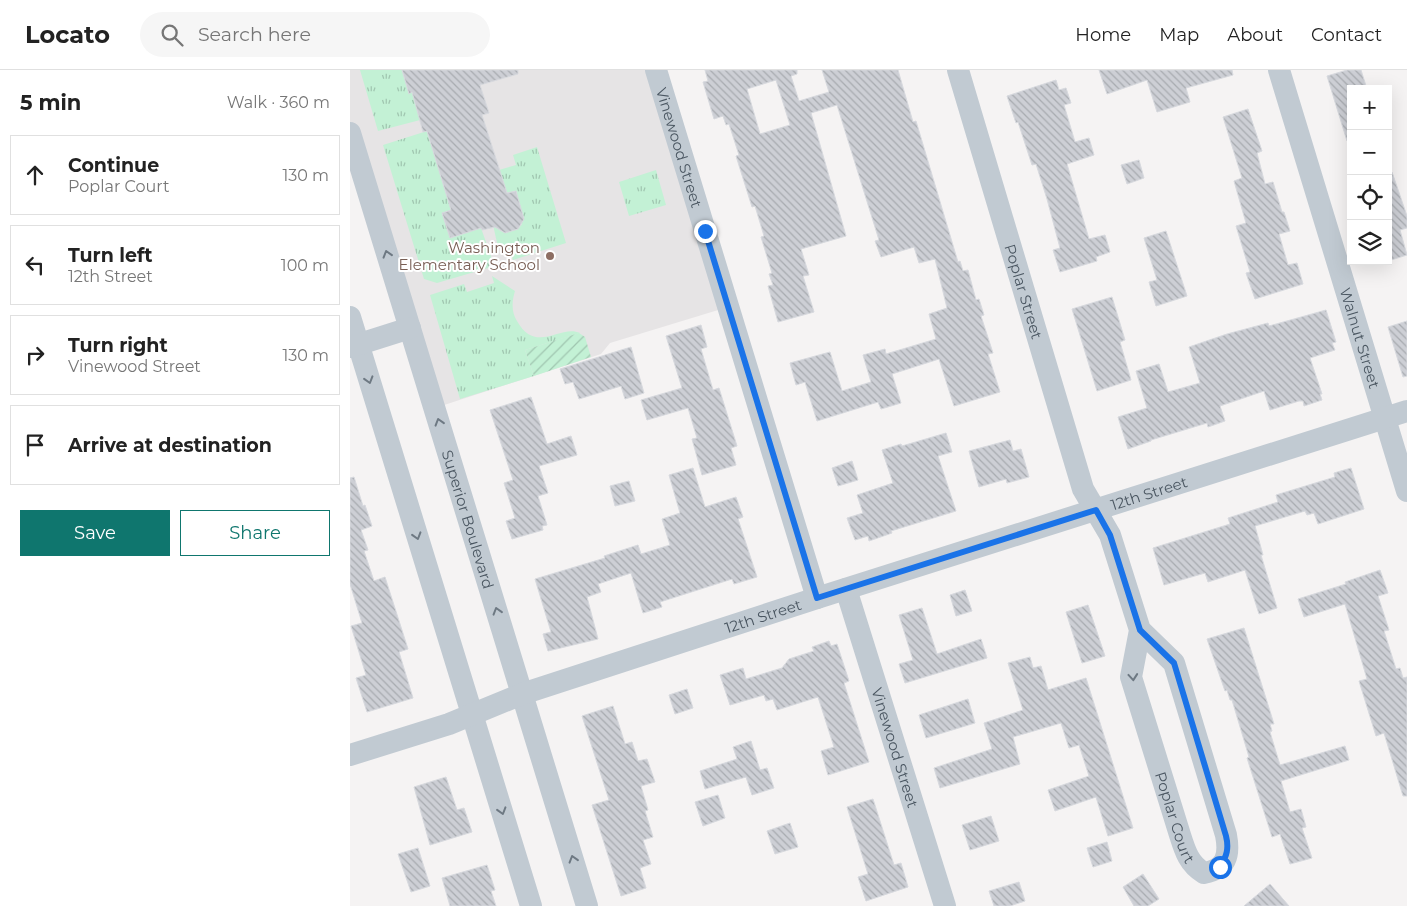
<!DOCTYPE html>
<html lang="en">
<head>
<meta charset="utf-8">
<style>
	body { margin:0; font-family:Montserrat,sans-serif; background:#f6f6f6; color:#222 }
	.controls { position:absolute; right:15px; top:15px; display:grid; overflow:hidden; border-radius:0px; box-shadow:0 5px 20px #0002 }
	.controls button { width:45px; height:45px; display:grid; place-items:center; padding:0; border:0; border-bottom:1px solid #e0e0e0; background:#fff; color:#222; font:25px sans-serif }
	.stop { position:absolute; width:15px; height:15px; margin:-11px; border:4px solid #1a73e8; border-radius:50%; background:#fff }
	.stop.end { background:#1a73e8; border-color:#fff; box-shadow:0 1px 5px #0008 }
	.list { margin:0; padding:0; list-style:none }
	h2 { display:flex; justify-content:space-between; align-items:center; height:65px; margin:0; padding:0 20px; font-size:21px }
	h2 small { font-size:16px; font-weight:400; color:#767676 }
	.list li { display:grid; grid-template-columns:32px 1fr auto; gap:15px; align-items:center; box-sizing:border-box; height:80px; margin:0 10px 10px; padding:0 10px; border:1px solid #e0e0e0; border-radius:0px }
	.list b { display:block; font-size:19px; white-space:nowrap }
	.list p { margin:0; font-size:16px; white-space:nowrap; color:#767676 }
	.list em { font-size:16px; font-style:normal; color:#767676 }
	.actions { display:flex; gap:10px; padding:15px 20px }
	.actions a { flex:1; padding:11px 0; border:1px solid #0f766e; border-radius:0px; text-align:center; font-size:18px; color:#0f766e }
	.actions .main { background:#0f766e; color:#fff }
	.icon { flex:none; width:28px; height:28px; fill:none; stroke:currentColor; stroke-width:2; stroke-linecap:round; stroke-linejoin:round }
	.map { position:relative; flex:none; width:1057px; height:836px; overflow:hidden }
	header { display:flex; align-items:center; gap:30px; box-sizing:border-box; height:70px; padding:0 25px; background:#fff; border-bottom:1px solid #e0e0e0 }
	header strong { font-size:24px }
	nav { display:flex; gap:28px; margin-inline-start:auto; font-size:18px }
	.search { width:350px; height:45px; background:#f6f6f6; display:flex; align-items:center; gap:12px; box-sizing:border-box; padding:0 18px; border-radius:28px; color:#767676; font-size:19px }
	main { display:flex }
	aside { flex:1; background:#fff }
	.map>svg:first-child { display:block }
</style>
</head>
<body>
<header>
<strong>Locato</strong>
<div class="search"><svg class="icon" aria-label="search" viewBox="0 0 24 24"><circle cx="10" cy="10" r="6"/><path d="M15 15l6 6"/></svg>Search here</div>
<nav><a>Home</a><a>Map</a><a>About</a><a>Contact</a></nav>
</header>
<main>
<aside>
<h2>5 min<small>Walk · 360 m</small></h2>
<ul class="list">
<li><svg class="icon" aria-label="ahead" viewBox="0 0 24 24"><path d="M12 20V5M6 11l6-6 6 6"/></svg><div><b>Continue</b><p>Poplar Court</p></div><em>130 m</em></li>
<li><svg class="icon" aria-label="left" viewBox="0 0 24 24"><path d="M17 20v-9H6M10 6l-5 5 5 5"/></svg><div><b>Turn left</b><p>12th Street</p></div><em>100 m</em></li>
<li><svg class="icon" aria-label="right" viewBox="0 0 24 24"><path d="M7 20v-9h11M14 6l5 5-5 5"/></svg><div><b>Turn right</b><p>Vinewood Street</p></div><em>130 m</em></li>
<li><svg class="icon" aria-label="arrive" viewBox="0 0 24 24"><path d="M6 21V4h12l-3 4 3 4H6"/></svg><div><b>Arrive at destination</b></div></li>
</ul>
<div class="actions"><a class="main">Save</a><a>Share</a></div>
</aside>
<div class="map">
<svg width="1057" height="836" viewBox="0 0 1057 836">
	<defs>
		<pattern id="grass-tufts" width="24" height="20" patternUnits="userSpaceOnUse" patternTransform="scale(1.25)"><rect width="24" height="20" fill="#c3f1d5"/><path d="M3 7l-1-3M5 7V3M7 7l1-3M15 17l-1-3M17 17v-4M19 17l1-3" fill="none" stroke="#a0c6b0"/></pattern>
		<pattern id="garden-furrows" width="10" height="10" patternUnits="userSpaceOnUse" patternTransform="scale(1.25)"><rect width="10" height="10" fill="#c3f1d5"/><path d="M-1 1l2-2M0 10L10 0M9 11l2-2" fill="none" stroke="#a0c6b0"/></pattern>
		<pattern id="building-back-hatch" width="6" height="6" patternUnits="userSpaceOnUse" patternTransform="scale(1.25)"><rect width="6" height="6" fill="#cdcfd5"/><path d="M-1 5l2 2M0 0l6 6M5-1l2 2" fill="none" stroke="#a8abb0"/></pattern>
	</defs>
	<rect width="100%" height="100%" fill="#f5f3f3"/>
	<!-- education -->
	<path fill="#e6e4e5" d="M0,0H306L378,237L260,273L251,284L85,338L0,63Z"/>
	<!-- grass -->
	<path fill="url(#grass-tufts)" d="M10,0H52L59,23L65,21L74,49L28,61Z
		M77,61L101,140L92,143L100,168L131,158L142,189L138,198L87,213L74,209L33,75Z
		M187,77L216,173L163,190L158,174L148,177L143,155L148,154L149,160L155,163L168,159L172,154L170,148L173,146L166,121L157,123L149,100L166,95L163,85Z
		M306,100L316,135L279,146L269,112Z
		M142,206L165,221C162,231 161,241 167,251C186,285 210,254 230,263L175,280L184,306L110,329L80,225L114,214L117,222L144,213Z"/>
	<!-- garden -->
	<path fill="url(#garden-furrows)" d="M229,263L235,267L241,287L184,306L175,280Z"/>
	<!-- building -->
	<path fill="url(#building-back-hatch)" stroke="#d7d9de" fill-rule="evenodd" d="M52,0H168V4L130,15L139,43L132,45L157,123L166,121L174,149L168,159L155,163L145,157L132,160L131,158L100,168L92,143L101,140L77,61L73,62L62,22L59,24Z
		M355,0H447V4L441,6L449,31L479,22L472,0H548L563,52L566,51L608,192L610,191L613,201L618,200L626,230L629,229L634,245L631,246L643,283L638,284L650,322L604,336L589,289L542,304L551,333L531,339L528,332L467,351L455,312L446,315L440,293L480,282L492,321L521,312L513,285L535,279L536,284L586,269L579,244L597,238L585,189L569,193L564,177L531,187L525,171L529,170L487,35L461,43L496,166L451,179L459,205L453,206L464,242L428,252L418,216L423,215L419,204L422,203L411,167L414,166L405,136L402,137L386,86L389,85L379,54L376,55L373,46L364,49L353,12L358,11ZM426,10L440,55L410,64L397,19Z
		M749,0H882L883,5L836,18L840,32L807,42L797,10L757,24Z
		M997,0H1011L1017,19H1001V71H997L977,6Z
		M706,10L709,20L716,18L721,33L714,35L725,72L739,68L744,85L717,94L739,169L755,165L760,182L746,187L747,191L710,202L703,180L710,178L697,129L686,94L682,95L668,52L666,53L657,26Z
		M898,39L912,81L907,83L915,114L923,112L932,142H934L940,161L929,164L938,195L947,193L953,214L905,229L896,203L900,202L886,156L896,153L884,111L892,108L873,47Z
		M789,90L794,108L777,114L771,95Z
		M1042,102L1057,146V158L1050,160L1057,185L1038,191V103Z
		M816,161L837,226L806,236L799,212L807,210L794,168Z
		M762,227L775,270L770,272L781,310L747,321L722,239Z
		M976,240L986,272L982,273L985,280L960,288L972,324H970L972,330L954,336L953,331H949L920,340L914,321L870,336L875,351L858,357L857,353L801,370V371L778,379L768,347L797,338L786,301L809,294L818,322L850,313L839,277L877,264L918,253L919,256Z
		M1057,251V306L1053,307L1038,257Z
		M351,255L357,277L351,279L363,320L369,318L387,376L381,378L386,395L352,405L342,369L347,368L338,338L297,350L291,330L332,318L316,266Z
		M281,277L294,323L275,329L271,316L229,329L223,312L215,314L210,299Z
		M181,327L197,374L221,366L227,385L189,396L198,423L188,426L197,455L192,456L193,460L162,469L156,451L165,448L154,413L163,410L140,340Z
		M596,363L602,382L588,386L606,441L541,461L542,463L519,471L518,466L505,470L497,448L513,443L507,425L543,413L532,380L551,374L552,376Z
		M660,370L663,381L671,379L679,407L657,413L656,409L629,417L619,381Z
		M502,391L508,410L488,416L482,398Z
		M343,398L355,437L386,427L393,447L388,449L407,507L384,514L382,509L310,532L312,537L293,543L281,503L248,514L251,522L237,527L248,569L198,581L193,564L201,562L185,509L255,488L254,486L288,475L291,484L320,475L312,449L330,443L319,405Z
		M1001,398L1014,439L968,454L964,443L957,445L955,441L905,456L913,485H911L927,538L909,544L895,500L858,512L855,503L814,515L803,478L880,454L878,448L928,432L926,425L985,407L984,403Z
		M4,407L13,436L15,435L22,456L11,460L18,480L14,481L24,511L35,507L58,579L49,582L63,628L17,642L6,608L16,605L1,556L12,553L0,514V408Z
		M279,411L285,431L265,436L260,416Z
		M1030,500L1038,523L1028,526L1039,560L1034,561L1046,599L1050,598L1053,608L1057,607V726H1053L1034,663L1026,666L1009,611L1017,609L995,534L954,547L948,529L996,514L995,512Z
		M615,520L622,541L606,546L600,525Z
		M738,535L755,586L732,593L716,542Z
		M572,538L587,584L631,569L637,588L555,613L549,594L563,590L549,545Z
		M894,558L924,654H920L922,661L920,662L930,695L995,676L999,690L931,711L940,742L951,739L956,757L952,758L962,788L940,794L930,764L922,767L897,688L899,687L882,630H880L877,620L875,621L857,569Z
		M479,571L481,576L487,574L499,611L494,613L519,692L478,705L471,681L484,677L468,627L427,640L423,629L416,631L414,625L380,635L370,605L393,598L396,609L432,598L439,589L464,581L462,577Z
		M680,587L683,598L691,596L698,620L736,608L783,758L758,766L746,727L705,741L698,720L739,706L729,675L719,678L711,653L663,667L670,694L590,718L584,698L642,679L634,653L673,640L658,593Z
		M337,619L343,638L325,644L319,625Z
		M618,629L625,653L576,668L569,645Z
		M263,636L275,674L282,672L288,691L297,689L305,712L291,716L298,740L295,741L303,767L293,770L301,794L290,798L296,818L271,826L242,735L259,730L232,646Z
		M401,671L410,700L417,698L424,718L402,725L396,707L355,719L350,701L387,689L383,677Z
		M96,707L107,740L114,738L122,762L80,775L64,717Z
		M368,725L375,748L353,756L345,732Z
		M523,729L544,795L551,793L558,817L516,831L508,807L518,804L497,737Z
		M641,746L649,771L620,780L612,755Z
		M440,753L448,777L425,784L417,761Z
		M757,772L762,791L743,797L737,778Z
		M68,778L80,816L61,822L48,784Z
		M137,795L145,820L141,821L146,836H100L92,808Z
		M793,804L809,829L798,836H784L773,817Z
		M669,812L675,831L660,836H644L639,821Z
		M920,814L939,836H894Z"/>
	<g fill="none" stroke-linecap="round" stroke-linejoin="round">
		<!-- minor -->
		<g stroke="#c1cad2" stroke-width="22">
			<path id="s1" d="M306,0L467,528"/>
			<path id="s2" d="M608,0L733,419L760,465L790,560L781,607L830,765C835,781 839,794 854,803C876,799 880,786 876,765L824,593L790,560"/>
			<path id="s3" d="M929,0L1057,421"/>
			<path id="s4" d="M0,63L237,836"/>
			<path d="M0,247L181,836"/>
			<path d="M0,277L60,258"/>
			<path id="s5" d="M496,519L595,836"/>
			<path id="s6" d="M0,685L99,654L172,624L467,528L1057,341"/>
		</g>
	</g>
	<!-- one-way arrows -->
	<defs><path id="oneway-chevron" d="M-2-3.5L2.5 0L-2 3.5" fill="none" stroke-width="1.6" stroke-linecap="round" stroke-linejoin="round" transform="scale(1.25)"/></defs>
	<g stroke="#6e7983">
		<use href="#oneway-chevron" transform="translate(37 184) rotate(-107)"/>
		<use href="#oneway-chevron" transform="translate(19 310) rotate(73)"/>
		<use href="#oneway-chevron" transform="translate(89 352) rotate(-107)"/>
		<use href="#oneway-chevron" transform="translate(67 466) rotate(73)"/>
		<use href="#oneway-chevron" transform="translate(147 541) rotate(-107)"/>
		<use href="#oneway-chevron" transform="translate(783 607) rotate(85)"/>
		<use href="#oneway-chevron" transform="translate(152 741) rotate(73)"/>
		<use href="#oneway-chevron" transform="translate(223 789) rotate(-107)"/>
	</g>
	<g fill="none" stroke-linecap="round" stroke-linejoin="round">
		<!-- route -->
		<path stroke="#1a73e8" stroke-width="6" d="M355,161L467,528L746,440L760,465L790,560L824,593L876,766C879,778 877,786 870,797"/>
	</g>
	<!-- markers -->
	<circle fill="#8d6e63" stroke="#fff" stroke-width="2" cx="200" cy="186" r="5"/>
	<g text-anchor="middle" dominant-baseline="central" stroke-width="4" stroke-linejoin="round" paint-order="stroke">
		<!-- street labels -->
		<g font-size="15" fill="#4a5661" stroke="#fff">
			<text stroke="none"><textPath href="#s1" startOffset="81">Vinewood Street</textPath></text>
			<text stroke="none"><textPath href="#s2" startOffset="231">Poplar Street</textPath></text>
			<text stroke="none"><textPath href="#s3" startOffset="280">Walnut Street</textPath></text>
			<text stroke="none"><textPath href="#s6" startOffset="841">12th Street</textPath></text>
			<text stroke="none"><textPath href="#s4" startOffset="404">Superior Boulevard</textPath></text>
			<text stroke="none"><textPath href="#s6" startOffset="436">12th Street</textPath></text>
			<text stroke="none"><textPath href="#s5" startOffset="166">Vinewood Street</textPath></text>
			<text stroke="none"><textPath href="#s2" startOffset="785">Poplar Court</textPath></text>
		</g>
		<!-- education labels -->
		<g font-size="15" fill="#785e54" stroke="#fff" text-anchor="end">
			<text x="190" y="177">Washington<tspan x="190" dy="17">Elementary School</tspan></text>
		</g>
	</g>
</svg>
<div class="controls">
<button>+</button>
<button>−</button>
<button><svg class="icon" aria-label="locate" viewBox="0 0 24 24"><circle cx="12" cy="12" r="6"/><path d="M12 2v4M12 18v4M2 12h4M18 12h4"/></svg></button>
<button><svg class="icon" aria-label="layers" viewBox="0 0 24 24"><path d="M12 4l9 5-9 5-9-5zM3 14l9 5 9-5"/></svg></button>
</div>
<div class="stop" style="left:870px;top:797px"></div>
<div class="stop end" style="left:355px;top:161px"></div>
</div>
</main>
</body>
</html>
